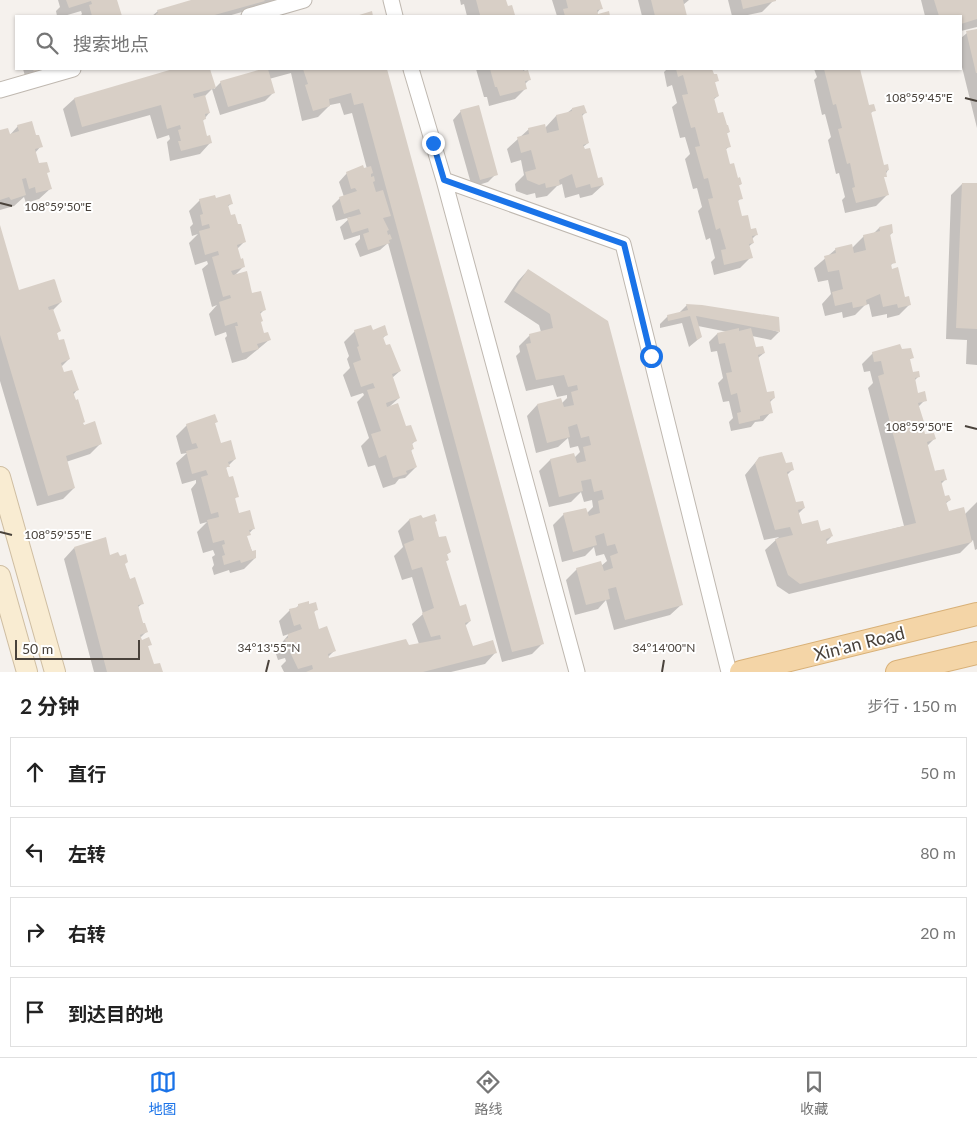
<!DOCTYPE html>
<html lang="zh">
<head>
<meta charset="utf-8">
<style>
	body { margin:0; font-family:Lato,"Noto Sans SC",sans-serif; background:#f6f6f6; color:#222 }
	.scale { position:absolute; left:15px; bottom:12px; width:125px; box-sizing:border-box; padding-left:5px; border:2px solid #49423b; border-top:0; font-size:14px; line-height:18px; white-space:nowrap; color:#49423b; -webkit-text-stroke:4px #fff; paint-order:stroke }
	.stop { position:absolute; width:15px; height:15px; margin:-11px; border:4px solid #1a73e8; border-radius:50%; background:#fff }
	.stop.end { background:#1a73e8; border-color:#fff; box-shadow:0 1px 5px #0008 }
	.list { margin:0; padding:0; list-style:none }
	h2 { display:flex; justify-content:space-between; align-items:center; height:65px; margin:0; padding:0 20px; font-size:21px }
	h2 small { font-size:16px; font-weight:400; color:#767676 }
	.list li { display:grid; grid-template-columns:32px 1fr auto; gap:15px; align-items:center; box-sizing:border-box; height:70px; margin:0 10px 10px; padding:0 10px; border:1px solid #e0e0e0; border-radius:0px }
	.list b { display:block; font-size:19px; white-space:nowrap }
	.list em { font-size:16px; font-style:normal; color:#767676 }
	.icon { flex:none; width:28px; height:28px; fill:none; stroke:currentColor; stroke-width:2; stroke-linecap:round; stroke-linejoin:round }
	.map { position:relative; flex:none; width:977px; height:672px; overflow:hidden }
	.search { position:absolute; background:#fff; box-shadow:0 1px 4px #0004; left:15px; right:15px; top:15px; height:55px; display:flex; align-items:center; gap:12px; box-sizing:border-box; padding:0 18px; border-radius:0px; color:#767676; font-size:19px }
	.sheet { height:385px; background:#fff }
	nav { display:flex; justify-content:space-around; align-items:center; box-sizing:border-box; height:70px; border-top:1px solid #e0e0e0; background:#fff; font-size:14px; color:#767676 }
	nav a { display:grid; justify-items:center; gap:2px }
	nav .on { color:#1a73e8 }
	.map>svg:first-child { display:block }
</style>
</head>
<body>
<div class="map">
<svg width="977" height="672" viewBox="0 0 977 672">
	<rect width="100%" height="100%" fill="#f5f1ed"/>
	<!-- shadow -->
	<path fill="#0003" d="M58,0H113L117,2L121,16H80L82,14L81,11L64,16H57L56,11L60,7Z
		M195,0H276L273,3L228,16H152L158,11Z
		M460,0H505L507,7L513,15L512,16H467L464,4L461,5Z
		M552,0H594L601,8L597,13V16L608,13L609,16H557Z
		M638,0H689L683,5L686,16H642Z
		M728,0H772L773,1L762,12L743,16H732Z
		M921,0H977V27L961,31V16H925Z
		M977,30V128L961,63V38L967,33Z
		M23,69H75L27,83Z
		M178,69H209L214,89L221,82L259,71V69H386L543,643L532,654L502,662L388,243L380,250L360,257L355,244L360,239V235L344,240L340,227L351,217L336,221L332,206L340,198L344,197L339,182L347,173L367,169L352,113L344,115L340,103L330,105L318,117L302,121L291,73L269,79L273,93L265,101L220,115L212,89L204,97L209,113L202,122L206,137L210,143L200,154L170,161L167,142L170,139L169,135L157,139L150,115L71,137L63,109L74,99Z
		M476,69H526L522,73L530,79L524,85L525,89L515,99L489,106L487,97H484Z
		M667,69H711L713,76L718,80L714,83L718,96L713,100L717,115L729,132L726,134L730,146L725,150L730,166L741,184L738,186L741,198L737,202L741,218L750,231L756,235L752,239L753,243L748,247L751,257L740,268L714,275L711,262L715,258L710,238L706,240L698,211L702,207L697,188L693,189L685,159L690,154L685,137L680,138L672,107L677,103L672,85L667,87L664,72Z
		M814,69H859L868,106L874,110L870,114L883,166L888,170L883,179L887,195L876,206L845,213L842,200L845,197L839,173L836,174L828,140L831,137L825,114L822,115L814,80L817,77Z
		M572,109L585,113L581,117L588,143L583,147L597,179L603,185L592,195L580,198L579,194L565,198L562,184L557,186L547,196L536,198L535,193L527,195L516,191L515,184L524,175L521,160L511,163L507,149L529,129L545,128L556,116L567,113Z
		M461,111L496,174L488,182L472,187L453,120Z
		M18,126L36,137L41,146L35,153L38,165L46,174L50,189L39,199L26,203L24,197L14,206L0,210V132L9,136Z
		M962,184L977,185V365L966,364L967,340L946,339L951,195Z
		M215,199L231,204L227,207L230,217L244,242L237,249L240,260L244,266L234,276L264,310L260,314V323L263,334L269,340L246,359L232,363L225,338L227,336L226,332L215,336L209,314L217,305L212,307L202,269L208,264L207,261L195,265L189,243L198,234L192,236L190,227L193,224L189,211L200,200Z
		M891,226L892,233L889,236L894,262L890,266L904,299L910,304L899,315L887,318V314L872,317L869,304L865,305L855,315L843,318L842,312L825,316L822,304L831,294L828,280L818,282L814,268L836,249L852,248L864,236L874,233L879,228Z
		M0,228L18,292L61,302L52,311L59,331L56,334L58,342L69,359L61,367L63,374L77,390L73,395L82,423L101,443L90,454L66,462L74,488L63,499L37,506L0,381Z
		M528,270L607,322L681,605L670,615L614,630L606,600L598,609L575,615L566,580L577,569L601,566L607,561L604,554L596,556L594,547L585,556L562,562L553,525L564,514L587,513L593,507L592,500L584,502L581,492L571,502L549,507L539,471L550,460L573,454L574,458L580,452L578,446L570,448L568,438L558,447L536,453L527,416L537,405L562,403L567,398V395L557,397L553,385L526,391L516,356L520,352L519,346L530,335L541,332L539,325L504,302L518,281Z
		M687,305L779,332L771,340L752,336L755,349L764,353L758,358L766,394L774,398L769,403L771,412L763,421L755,422L751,427L731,431L729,422L733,418L729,401L723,402L718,383L723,378L717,351L711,352L709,342L717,334L728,332L698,326L701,337L689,347L682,323L660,328V324L668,316L679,313Z
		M355,331H372L387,334L382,339L400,371L392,378L399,398L389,407L415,441L412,444L413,448L411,451L416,467L405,478L399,479L395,484L383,488L375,465L368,467L361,446L369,438L357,402L364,395L363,393L351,397L343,375L350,368L347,359L349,356L344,342Z
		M901,351L913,357L909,360L912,374L919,376L914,381L917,395L925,400L918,407L921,427L924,436L934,439L927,446L934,471L943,470L945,480L941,484L944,497L950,500L945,504L948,513L965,514L977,502V549L975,550L973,540L960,553L789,594L777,586L765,550L779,537L764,540L745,475L759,458L785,465L793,469L787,475L795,504L804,508L798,514L802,525L820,533L829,530L831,537L826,542L827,545L904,526L868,388L873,383L870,371L864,372L862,364L873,353Z
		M216,422L214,424L220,445L235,459L225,469L237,496L234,500L238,515L254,528L246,537L255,558L244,569L230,573L229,570L214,575L212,568L214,565L212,557L215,555L213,550L203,553L197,532L207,522L200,524L191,489L196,483V480L182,484L176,463L187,453L181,454L176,436L187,425Z
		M421,516L422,519L434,523L439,539L450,552L446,555L448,560L445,562L459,608L470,621L465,626L472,647L495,653L485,664L451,672H284L281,666L286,661L285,658L278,660L275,651L289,634L283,636L279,621L290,610L295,609L299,605H308L317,609L313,613L318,630L334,651L328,657L329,660L419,644L412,624L423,614L412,577L402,580L394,556L403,547L398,531L409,520Z
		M74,548L109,557L124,564L130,580L143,603L137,608L146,632L140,638L141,641L150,644L147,647L153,666L162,672H94L64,559Z"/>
	<!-- building -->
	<path fill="#d8cfc6" d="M66,0H117L122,16H92L89,5L92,4L91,1L69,8Z
		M191,0H264L265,1L211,16H156V14L158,13L157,10Z
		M476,0H506L508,6L512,5L515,15L476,16L480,15Z
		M566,0H600L603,9L597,10L598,14L609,11L610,16H565L563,9L568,8Z
		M651,0H683L687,16H655Z
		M741,0H776V1L743,9Z
		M934,0H977V19L961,24V16H939Z
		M372,11L373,16H356Z
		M977,29V73H976L966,31Z
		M33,69H58L35,76Z
		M173,69H210L216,88L193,94L194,98L205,95L210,113L205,114L206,119L203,120L207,136L210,135L212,143L181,151L178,141H181L178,130L181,129L180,125L167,129L161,105L82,127L74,98Z
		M262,69H268L275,93L228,107L220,81Z
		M303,69H387L544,644L512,652L363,103L354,105L351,93L329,99L330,106L313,111L305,85L308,84Z
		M490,69H523V71L528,70L531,80L525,81L527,89L500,96L497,87H495Z
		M676,69H712L714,74H717L719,81L715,82L719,96L714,98L718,113L723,112L727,125H728L730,132L727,133L731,147L726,148L730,164L734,163L738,178L740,177L742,184L739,185L743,199L738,200L742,216L748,215L751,229L756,228L758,235L752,236L754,243L749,244L753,258L724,265L721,250L726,249L720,228L716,230L708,199L713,198L708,178L704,179L695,147L700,146L695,127L691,128L682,95L688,94L683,75L678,77Z
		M824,69H860L869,105L874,104L876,111L871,112L884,165L888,164L889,170L886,171L887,177H884L889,195L856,203L852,188L855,187L850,163L847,164L838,129L842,128L836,104L833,105Z
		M479,105L498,175L480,180L460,110Z
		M584,105L587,113L582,114L589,143L583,145L585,149L590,148L598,178L602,177L604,185L591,188L590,184L576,188L572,174L559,180L560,185L546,188L545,183L539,185L527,180L525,172L536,169L531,150L521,153L517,137L529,134L528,128L545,124L547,133L559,130L556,115L572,111V108Z
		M32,121L36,135H39L43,147L35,149L39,163L47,162L50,172L47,173L52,189L36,193L35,187L29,189L26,178L22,179L26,195L11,200L9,197L0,200V130L8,128L10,134L19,131L17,125Z
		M363,165L364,168L371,166L373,173L371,174V177L374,176L375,181L373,182L376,192L383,190L391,216L383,218L389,230L387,231L388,235L390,234L392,239L389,240L390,243L368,250L363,234L369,232L368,228L352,233L347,218L361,214L359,209L344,214L339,197L357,191L355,188L351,189L346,172Z
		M962,183H977V329L956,328Z
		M230,194L233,204L228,205L231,215L235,214L238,224H241L246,242L237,245L241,259L243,258L245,267L231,271L233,275L247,271L252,293L261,291L266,310L260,312L263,321L261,322L264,333L268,332L271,340L257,344L259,349L242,353L235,326H238L237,322L225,326L219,302L231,298L230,295L223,297L212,257L219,255L218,251L205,255L199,231L210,228L209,224L202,226L200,215L203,214L199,199L215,195L216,198Z
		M892,224L893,233L890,234L896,263L891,264L892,269L898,267L905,297L909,296L911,305L898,308L897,304L883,307L880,294L866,300L867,305L853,308L852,302L835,306L832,292L843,289L839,270L828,272L824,256L836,253L835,248L852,244L854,253L866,250L863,235L880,231L879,227Z
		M0,225L19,290L54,279L55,280L62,302L48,307L49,310L53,309L61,331L57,333L59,340L64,339L70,359L61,363L64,372L72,370L79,390L73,392L76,400L78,399L85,422L83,423L84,425L95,421L102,444L66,456L75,488L48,496L0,335Z
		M528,269L608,321L683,605L625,620L616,587L608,589L610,599L586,605L576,568L601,561L604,571L613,568L610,556L618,553L615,544L607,546L604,533L595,536L597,545L573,552L563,513L586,508L589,516L600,513L598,501L604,499L602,490L594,492L591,479L581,481L583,491L559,497L550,459L574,453L577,463L586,461L583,447L591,445L589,436L581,438L577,424L568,427L570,437L547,443L537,404L561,398L564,407L574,405L571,392L578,390L577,385L568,387L564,375L536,380L526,344L531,343L529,334L553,328L550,314L514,291Z
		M686,304L702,305L779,317L780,332L696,316L702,337L697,340L690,316L668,321L667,315L688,310Z
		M371,325L373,330L385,325L388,335L383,337L386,345L390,344L401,371L392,374L400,398L386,403L387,407L398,403L406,426L411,425L417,441L412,443L414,449L411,450L417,467L406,471L407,474L393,478L386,455L379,458L371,434L381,431L367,390L375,388L373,383L361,387L353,363L361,360L357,347L359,346L354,330Z
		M739,328V331L751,328L756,347L763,346L765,353L758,355L767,392L774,391L775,398L770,400L773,413L760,416V419L739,424L737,413L741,412L737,393L731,395L726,373L732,372L725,343L719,344L717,333Z
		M900,344L902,349L911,348L914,358L910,359L913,372L919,371L920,377L915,378L918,393L925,391L927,401L918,403L925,425L923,426L925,434L934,433L936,439L927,442L935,471L944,469L947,480L941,481L945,496L949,495L951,500L946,502L949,511L964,507L972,542L800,584L788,575L775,539L793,535L790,527L775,530L755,463L759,457L782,452L786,463L792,462L794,470L787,472L796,502L803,501L805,508L798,510L802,524L818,520L821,531L830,528L833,536L826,539L827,544L916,523L878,376L884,374L881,361L874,362L872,352Z
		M215,414L218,422L215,423L221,443L231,440L236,459L228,462L230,467H226L229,477L233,476L239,497L235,498L239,513L250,510L255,529L249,530L251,535L247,536L252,551L256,550V558L241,563L240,560L224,565L222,556L225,555L222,545L225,544L224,540L213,543L207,520L219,517L218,512L211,514L201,477L208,475L206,470L192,474L186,451L198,448L196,443L192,444L186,424Z
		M435,514L437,521L435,522L439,537L446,536L451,552L447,554L449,560L446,561L460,606L466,604L471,621L465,623L473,646L493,640L497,653L423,672H306L313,669L312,665L298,669L291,654L297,652L295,648L288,650L285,639L288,638V634L302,629L300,624L294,626L289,609L298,607V604L309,601V604L316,602L318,610L314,611L319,629L327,626L336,651L328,654L329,658L406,639L409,645L441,639L440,635L431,637L422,613L434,608L422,567L412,570L404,544L414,540L409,519L421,515L423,518Z
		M106,537L110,555L118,552L120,556L126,554L128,562L125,564L130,579L135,577L144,604L138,605L143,623H145L148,632L140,635L142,640L149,637L152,645L148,646L154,664L160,663L163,672H107L74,547Z"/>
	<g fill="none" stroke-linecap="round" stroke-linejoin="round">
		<defs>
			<path id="street" d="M391,0L395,16
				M249,16L304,0
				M411,69L444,180L577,672
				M0,90L73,69
				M444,180L623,244L729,672"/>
			<path id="secondary" d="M0,477L55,672
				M0,576L27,672"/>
			<path id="primary" d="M741,672L977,614
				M897,672L977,653"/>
		</defs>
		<!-- street casing -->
		<use href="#street" stroke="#bfb8b0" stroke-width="17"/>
		<!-- secondary casing -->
		<use href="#secondary" stroke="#cfbea2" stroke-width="22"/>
		<!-- primary casing -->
		<use href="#primary" stroke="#d8b077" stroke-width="24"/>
		<!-- street -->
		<use href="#street" stroke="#fff" stroke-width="15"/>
		<!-- secondary -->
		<use href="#secondary" stroke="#f9ecd2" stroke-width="20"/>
		<!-- primary -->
		<use href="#primary" stroke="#f4d5a7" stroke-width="22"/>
	</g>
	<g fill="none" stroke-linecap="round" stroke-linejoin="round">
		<!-- route -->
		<path stroke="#1a73e8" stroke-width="6" d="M433,143L444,180L624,244L651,356"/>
	</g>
	<!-- ticks -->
	<path fill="none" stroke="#49423b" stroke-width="2" d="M965,98L977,101M0,203L12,206M965,426L977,429M0,532L12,535M266,672L269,660M662,672L664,660"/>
	<g text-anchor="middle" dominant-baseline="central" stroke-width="4" stroke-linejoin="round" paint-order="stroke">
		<!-- street labels -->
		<g font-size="18" fill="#49423b" stroke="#fff">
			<text transform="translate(859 643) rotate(-14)">Xin'an Road</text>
		</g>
	</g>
	<g font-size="12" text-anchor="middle" fill="#49423b" stroke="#fff" stroke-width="4" stroke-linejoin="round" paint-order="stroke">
		<text x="919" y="102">108°59'45"E</text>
		<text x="58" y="211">108°59'50"E</text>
		<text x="919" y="431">108°59'50"E</text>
		<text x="58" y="539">108°59'55"E</text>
		<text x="269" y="652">34°13'55"N</text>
		<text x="664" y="652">34°14'00"N</text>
	</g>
</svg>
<div class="scale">50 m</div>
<div class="stop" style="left:651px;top:356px"></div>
<div class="stop end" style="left:433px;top:143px"></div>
<div class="search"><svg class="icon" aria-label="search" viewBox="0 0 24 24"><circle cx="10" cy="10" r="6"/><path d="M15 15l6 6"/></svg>搜索地点</div>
</div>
<section class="sheet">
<h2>2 分钟<small>步行 · 150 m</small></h2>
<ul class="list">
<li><svg class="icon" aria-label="ahead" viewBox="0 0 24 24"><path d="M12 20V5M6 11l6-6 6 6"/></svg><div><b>直行</b></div><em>50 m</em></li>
<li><svg class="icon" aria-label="left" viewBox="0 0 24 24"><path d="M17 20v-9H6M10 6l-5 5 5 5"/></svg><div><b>左转</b></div><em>80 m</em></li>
<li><svg class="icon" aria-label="right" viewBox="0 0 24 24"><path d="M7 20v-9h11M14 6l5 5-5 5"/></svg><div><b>右转</b></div><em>20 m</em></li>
<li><svg class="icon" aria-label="arrive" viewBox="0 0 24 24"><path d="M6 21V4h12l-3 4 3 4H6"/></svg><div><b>到达目的地</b></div></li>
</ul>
</section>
<nav>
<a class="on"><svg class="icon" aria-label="map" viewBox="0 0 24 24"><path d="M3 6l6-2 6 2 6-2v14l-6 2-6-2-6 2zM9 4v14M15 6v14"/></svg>地图</a>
<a><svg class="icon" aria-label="directions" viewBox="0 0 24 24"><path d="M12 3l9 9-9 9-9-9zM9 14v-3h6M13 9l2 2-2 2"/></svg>路线</a>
<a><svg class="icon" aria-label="saved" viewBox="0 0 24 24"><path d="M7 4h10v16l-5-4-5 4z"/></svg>收藏</a>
</nav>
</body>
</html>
